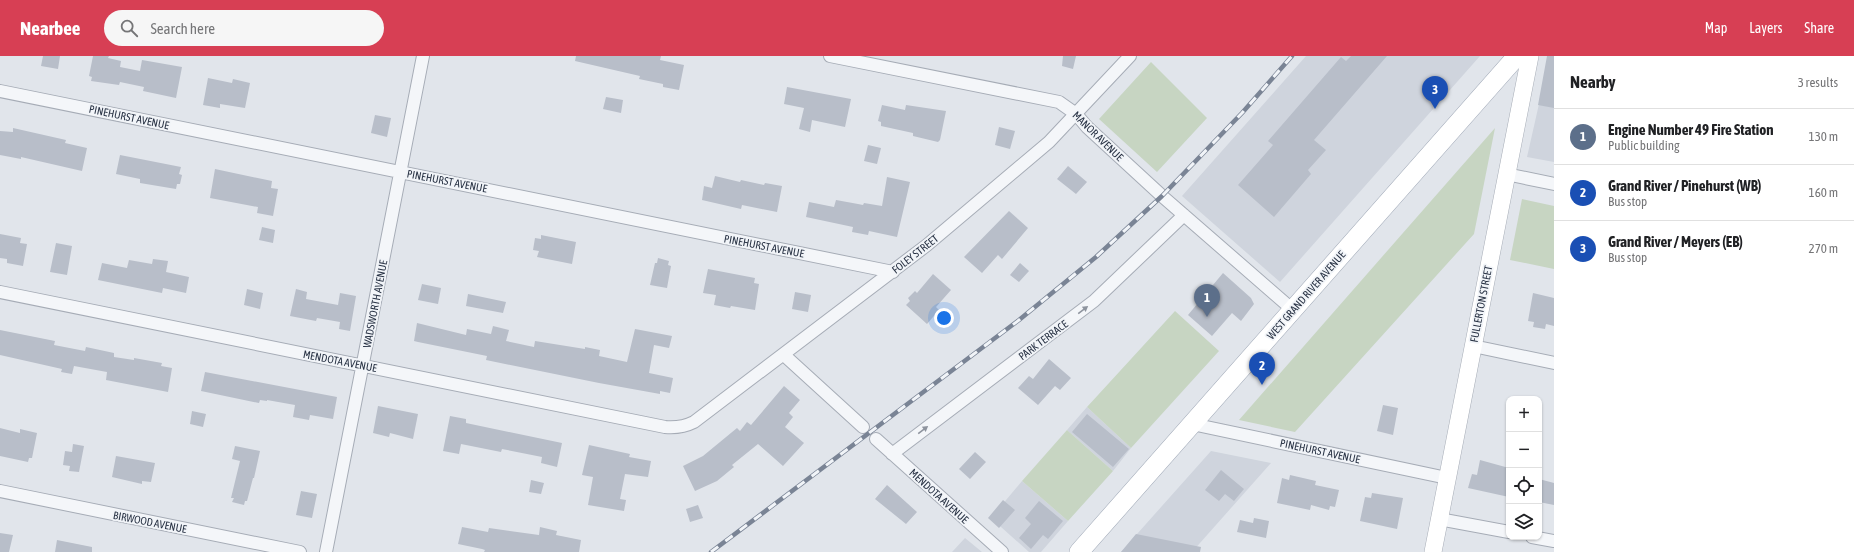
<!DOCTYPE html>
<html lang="en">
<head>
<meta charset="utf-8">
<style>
	body { margin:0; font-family:"Asap Condensed",sans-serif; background:#f6f6f6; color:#202124 }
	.controls { position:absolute; right:12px; bottom:12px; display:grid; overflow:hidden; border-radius:8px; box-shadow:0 1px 3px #0004 }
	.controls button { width:36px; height:36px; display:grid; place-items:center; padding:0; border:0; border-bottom:1px solid #e0e0e0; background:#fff; color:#202124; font:20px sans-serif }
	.you { position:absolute; left:944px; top:262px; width:14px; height:14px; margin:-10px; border:3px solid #fff; border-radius:50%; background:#1a73e8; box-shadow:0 0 0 6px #1a73e833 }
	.badge { display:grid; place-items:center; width:26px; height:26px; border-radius:50%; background:#d73f54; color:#fff; font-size:13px; font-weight:700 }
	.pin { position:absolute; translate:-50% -33px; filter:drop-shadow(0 1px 2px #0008) }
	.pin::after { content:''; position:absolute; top:21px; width:14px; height:12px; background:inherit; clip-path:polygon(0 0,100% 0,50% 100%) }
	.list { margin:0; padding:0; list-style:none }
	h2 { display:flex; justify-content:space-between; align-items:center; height:52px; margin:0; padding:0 16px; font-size:17px }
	h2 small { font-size:13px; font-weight:400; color:#757577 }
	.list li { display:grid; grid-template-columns:26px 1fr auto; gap:12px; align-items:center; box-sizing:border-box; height:56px; padding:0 16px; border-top:1px solid #e0e0e0 }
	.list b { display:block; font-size:15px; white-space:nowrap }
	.list p { margin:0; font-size:13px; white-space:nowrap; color:#757577 }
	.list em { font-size:13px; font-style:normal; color:#757577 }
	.icon { flex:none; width:22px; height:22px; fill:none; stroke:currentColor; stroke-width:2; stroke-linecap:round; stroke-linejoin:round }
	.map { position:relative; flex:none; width:1554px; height:496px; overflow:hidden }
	header { display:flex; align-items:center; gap:24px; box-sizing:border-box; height:56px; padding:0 20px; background:#d73f54; color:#fff }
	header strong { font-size:19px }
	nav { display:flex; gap:22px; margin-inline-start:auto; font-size:14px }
	.search { width:280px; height:36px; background:#f6f6f6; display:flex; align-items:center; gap:10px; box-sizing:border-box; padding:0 14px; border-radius:22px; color:#757577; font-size:15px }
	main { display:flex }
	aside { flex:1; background:#fff }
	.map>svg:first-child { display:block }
</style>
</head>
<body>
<header>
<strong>Nearbee</strong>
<div class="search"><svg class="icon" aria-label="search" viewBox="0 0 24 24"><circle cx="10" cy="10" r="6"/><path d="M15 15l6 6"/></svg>Search here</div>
<nav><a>Map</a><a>Layers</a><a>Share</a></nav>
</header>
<main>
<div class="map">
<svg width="1554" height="496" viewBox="0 0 1554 496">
	<rect width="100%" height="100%" fill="#e1e5eb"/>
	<!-- built -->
	<path fill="#cfd4dd" d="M1306,0H1480L1280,226L1182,140Z
		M1554,7V106L1527,101L1546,17Z
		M1087,351L1131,392L1113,415L1067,374Z
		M1211,395L1271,407L1192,496H1121Z
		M1022,425L1068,465L1041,496H1029L991,462Z
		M965,482L982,496H952Z"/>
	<!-- green -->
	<path fill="#c7d5c2" d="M1151,6L1207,62L1157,116L1099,63Z
		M1495,72L1474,178L1295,376L1239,364Z
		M1522,143L1554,150V213L1510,204Z
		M1175,255L1219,295L1131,392L1087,351Z
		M1067,374L1113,415L1068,465L1022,425Z"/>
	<!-- building -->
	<path fill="#b8bec9" d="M43,0H60L58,13L41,10Z
		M93,0H109L108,2L121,5L120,11L140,15L142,4L182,11L176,42L143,35L144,31L120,26L119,29L91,25L92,21L89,20Z
		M576,0H661L660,4L684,9L679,34L663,31V28L639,23L640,20L575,5Z
		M1063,0H1076L1073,13L1062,10Z
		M1351,0H1387L1314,84L1326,94L1308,114L1311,118L1274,161L1238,129L1273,89L1268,85L1341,1L1346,5Z
		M1547,0H1554V52L1538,49Z
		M208,22L232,27L233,23L250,27L245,52L220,48V52L203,49Z
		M787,31L851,43L845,71L812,64L810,76L799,73L804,52L784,48Z
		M606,41L623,44L621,57L603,53Z
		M882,49L905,54L906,49L946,55L940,84L938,86L913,80V77L881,70V66L878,65Z
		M375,59L391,62L387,81L371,77Z
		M999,71L1015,75L1010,93L995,89Z
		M13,72L66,84L65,87L87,92L82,115L21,101V103L0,99V75L13,76Z
		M868,89L881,92L877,108L864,105Z
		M120,99L181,111L179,118L182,119L180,128H177L176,133L140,127V123L116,118Z
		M1068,110L1087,126L1076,138L1057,123Z
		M215,113L272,125L271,132L278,133L273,160L257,157L258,151L210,142Z
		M715,120L740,126L741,124L764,129L765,127L782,130L777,156L742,149L741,153L702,144L704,130L712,132Z
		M887,121L910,126L897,181L869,175L868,179L852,176L853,171L806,161L809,146L834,151L836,144L858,148L863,149L864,147L882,150Z
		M1009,155L1028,172L1002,203L998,199L982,217L964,201Z
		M262,171L275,174L273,187L259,184Z
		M0,178L21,182L20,187L27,188L23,210L7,207V203L0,202Z
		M541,179L576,186L572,208L537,201L539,195L533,194L535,182L541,183Z
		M56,187L72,190L67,219L50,216Z
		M658,202L669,205L668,209L671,210L667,232L650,229L655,207H657Z
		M153,203L168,205L166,216L189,221L186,237L163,232L162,237L98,224L102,207L127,212L129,204L152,208Z
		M1020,207L1029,215L1019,226L1010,219Z
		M708,213L755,222L754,227L759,228L755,254L731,250L730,252L714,249L716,239L703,237Z
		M1223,217L1251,242L1254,248L1241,265L1232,257L1212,280L1188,259Z
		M933,218L951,234L936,251L939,254L927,268L906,249L910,245L908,242L915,235L917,237Z
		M422,228L441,232L438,248L418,244Z
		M247,233L263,237L260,253L244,249Z
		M296,233L307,236L306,243L338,249L340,237L356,240L350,275L339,273L340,266L317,262L316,265L290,260Z
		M795,236L811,239L808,256L792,253Z
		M1533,237L1554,242V270L1546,268L1545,273L1533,271L1534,266L1528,265Z
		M468,238L506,246L503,257L466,250Z
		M417,267L466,279L467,273L491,278L493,270L509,274L506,285L534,291L535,285L585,293V291L600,294L599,300L627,306L635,273L672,280L669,292L654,289L649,317L673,322L670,337L660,335V338L599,327L486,304L487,300L418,286L414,285Z
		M0,274L55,285L54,289L85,295L86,291L114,297V301L134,304V302L162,307L161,310L172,312L168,336L106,324L107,316L74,310L72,318L61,316L62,313L0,299Z
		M1049,303L1071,322L1060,334L1055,330L1038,349L1018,332L1029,320L1033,323Z
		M205,316L337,341L333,363L310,359L309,364L293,361L295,349L267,344V345L260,344L259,347L201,335Z
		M784,330L800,344L789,357L793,361L785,371L804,387L783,410L758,388L732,409L734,411L717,425L695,435L683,410L703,400L737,372L740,375L747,366L751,369Z
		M1383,349L1398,352L1393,379L1377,375Z
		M378,350L418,358L413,383L390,377L389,381L373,377Z
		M192,355L206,358L203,371L190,368Z
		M1087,358L1129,393L1113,411L1072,376Z
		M450,360L466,363V367L562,387L557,411L541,407L542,401L502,393L501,396L461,388L459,398L443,395Z
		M0,372L20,377V373L37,377L32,402H29L28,406L0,400Z
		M73,388L84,390L79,416L69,415L70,410L63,409L65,395L72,396Z
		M589,389L630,398L629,401L651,405L648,421L625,418L620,443L626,444L624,455L588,449L593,421L582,419Z
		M235,390L260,395L254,422H253L247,445H245L244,449L232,446L234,442H231L240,405L232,403Z
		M975,396L986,406L970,423L959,413Z
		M116,400L155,407L151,426L142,425V428L112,421Z
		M1480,404L1509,412V441L1468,432L1472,418L1477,419Z
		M1221,414L1244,433L1234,445L1225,438L1219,445L1205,434Z
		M1290,419L1316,425L1315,429L1339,434L1335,451L1330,450L1329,454L1311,449L1310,454L1277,447L1282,422L1289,424Z
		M1539,423L1554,427V449L1539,446Z
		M531,424L544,427L541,438L529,436Z
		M887,429L917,456L906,468L875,443Z
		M301,435L317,438L312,462L296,459Z
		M1372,437L1403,442L1397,473L1360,465L1365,441L1371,442Z
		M1003,444L1015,454L999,472L988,462Z
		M1039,445L1063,465L1048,483L1043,479L1031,493L1019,482L1031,468L1025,462Z
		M698,449L703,462L690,466L686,453Z
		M1254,462L1269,465L1266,482L1237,476L1240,464L1253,467Z
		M462,471L488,476L489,472L539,479L540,471L557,475L556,479L581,484L579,496H484L485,494L482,493L458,488Z
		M0,477L13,479L9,496H0Z
		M1136,478L1201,491L1200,496H1121Z
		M57,484L92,491V496H55Z"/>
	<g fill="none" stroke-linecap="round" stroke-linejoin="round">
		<defs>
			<path id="street" d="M830,0L1059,46L1076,58L1087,71L1162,140L1293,254
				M0,35L893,216
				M1506,118L1554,128
				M0,236L665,371C676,372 684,371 694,366L927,189L1049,86L1130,0
				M1473,290L1554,307
				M784,299L863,371
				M1192,368L1447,422
				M876,383L1002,496
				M892,398L1094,245L1184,159
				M0,435L300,496
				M1439,463L1509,476
				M1532,481L1554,485
				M326,496L423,0"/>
			<path id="secondary" d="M1433,496L1530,0"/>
			<path id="primary" d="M1079,496L1517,0"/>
		</defs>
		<!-- street casing -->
		<use href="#street" stroke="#a6acb6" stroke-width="14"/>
		<!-- secondary casing -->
		<use href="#secondary" stroke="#a6acb6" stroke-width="18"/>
		<!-- primary casing -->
		<use href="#primary" stroke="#a0a9b7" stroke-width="20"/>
		<!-- street -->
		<use href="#street" stroke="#f4f6f9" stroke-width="12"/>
		<!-- secondary -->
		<use href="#secondary" stroke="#fff" stroke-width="17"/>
		<!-- primary -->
		<use href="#primary" stroke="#fff" stroke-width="19"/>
		<defs>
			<path id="rail" d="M711,496L1019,264L1096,201L1162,140L1242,57L1292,0"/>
		</defs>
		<!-- rail casing -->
		<use href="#rail" stroke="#7a8495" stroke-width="4.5"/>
		<!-- rail -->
		<use href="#rail" stroke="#f1f4f8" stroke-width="3" stroke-dasharray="9" stroke-linecap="butt"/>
	</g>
	<!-- one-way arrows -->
	<defs><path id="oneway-solid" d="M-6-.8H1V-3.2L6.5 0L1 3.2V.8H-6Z"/></defs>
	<g fill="#8e949e">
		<use href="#oneway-solid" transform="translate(1083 254) rotate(-37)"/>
		<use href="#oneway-solid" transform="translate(923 374) rotate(-37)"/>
	</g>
	<g text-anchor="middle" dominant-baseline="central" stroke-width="3.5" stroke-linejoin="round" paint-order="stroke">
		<!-- street labels -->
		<g font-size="11" fill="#283244" stroke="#f1f4f8">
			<text transform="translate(129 61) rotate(12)">PINEHURST AVENUE</text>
			<text transform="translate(1098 80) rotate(44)">MANOR AVENUE</text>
			<text transform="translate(447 125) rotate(11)">PINEHURST AVENUE</text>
			<text transform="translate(764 190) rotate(11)">PINEHURST AVENUE</text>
			<text transform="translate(915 198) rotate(-38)">FOLEY STREET</text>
			<text transform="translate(1306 239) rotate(-49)">WEST GRAND RIVER AVENUE</text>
			<text transform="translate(375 248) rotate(-79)">WADSWORTH AVENUE</text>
			<text transform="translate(1481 248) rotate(-79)">FULLERTON STREET</text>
			<text transform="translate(1043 284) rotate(-37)">PARK TERRACE</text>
			<text transform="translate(340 305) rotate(11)">MENDOTA AVENUE</text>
			<text transform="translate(1320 395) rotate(12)">PINEHURST AVENUE</text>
			<text transform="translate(939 440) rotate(42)">MENDOTA AVENUE</text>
			<text transform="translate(150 466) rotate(11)">BIRWOOD AVENUE</text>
		</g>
	</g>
</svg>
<div class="controls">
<button>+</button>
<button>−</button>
<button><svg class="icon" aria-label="locate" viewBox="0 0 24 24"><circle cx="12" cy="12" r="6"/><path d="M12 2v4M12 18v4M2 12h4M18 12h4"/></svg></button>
<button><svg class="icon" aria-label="layers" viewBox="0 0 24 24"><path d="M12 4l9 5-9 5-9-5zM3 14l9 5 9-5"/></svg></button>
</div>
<div class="you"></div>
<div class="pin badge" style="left:1207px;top:261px;background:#5c6f8a">1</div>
<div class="pin badge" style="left:1262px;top:329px;background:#1a4fb4">2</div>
<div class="pin badge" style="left:1435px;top:53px;background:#1a4fb4">3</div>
</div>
<aside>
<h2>Nearby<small>3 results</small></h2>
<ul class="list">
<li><span class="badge" style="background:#5c6f8a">1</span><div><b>Engine Number 49 Fire Station</b><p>Public building</p></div><em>130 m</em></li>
<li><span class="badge" style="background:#1a4fb4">2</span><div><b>Grand River / Pinehurst (WB)</b><p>Bus stop</p></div><em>160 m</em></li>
<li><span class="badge" style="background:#1a4fb4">3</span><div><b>Grand River / Meyers (EB)</b><p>Bus stop</p></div><em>270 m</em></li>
</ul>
</aside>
</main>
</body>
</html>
